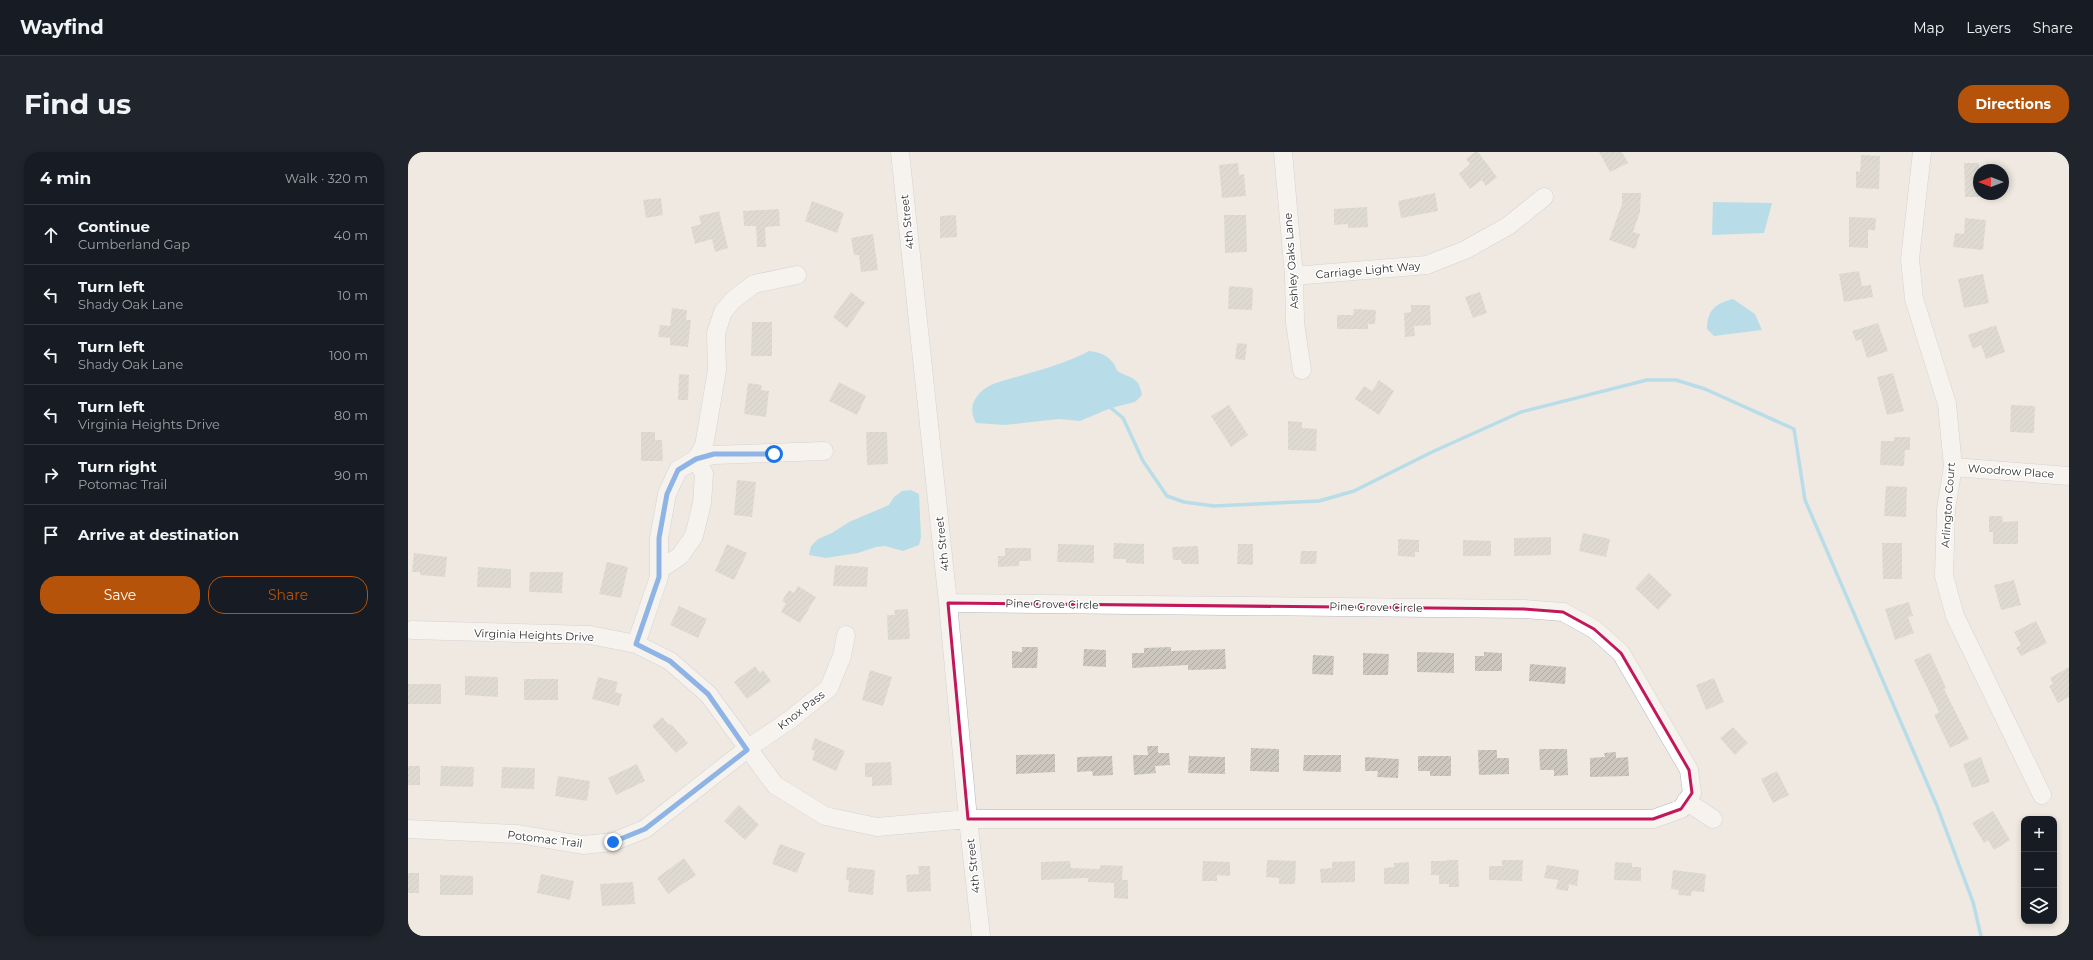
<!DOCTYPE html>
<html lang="en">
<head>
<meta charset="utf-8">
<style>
	body { margin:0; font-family:Montserrat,sans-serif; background:#20242c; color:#f1f3f6 }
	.controls { position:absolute; right:12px; bottom:12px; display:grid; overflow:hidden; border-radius:8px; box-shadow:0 2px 6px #0003 }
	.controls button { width:36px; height:36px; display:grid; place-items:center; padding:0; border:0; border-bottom:1px solid #363941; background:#171b24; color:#f1f3f6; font:20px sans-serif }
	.compass { position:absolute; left:1565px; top:12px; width:36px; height:36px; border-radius:50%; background:#171b24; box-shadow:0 2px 6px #0003; rotate:270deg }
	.stop { position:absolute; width:12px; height:12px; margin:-9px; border:3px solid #1a73e8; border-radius:50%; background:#fff }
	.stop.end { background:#1a73e8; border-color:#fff; box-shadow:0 1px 4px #0008 }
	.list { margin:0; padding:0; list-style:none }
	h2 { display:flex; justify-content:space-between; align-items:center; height:52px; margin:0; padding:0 16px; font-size:17px }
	h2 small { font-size:13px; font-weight:400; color:#9ea1a6 }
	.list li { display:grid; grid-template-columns:26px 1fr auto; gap:12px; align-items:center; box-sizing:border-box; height:60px; padding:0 16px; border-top:1px solid #363941 }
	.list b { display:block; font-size:15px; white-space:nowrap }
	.list p { margin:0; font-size:13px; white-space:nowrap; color:#9ea1a6 }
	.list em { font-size:13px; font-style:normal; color:#9ea1a6 }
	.actions { display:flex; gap:8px; padding:12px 16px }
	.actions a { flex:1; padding:9px 0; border:1px solid #b45309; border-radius:16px; text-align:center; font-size:14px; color:#b45309 }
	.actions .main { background:#b45309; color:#fff }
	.icon { flex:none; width:22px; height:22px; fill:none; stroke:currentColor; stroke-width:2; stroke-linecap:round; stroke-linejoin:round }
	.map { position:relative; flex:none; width:1661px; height:784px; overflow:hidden; border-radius:16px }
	header { display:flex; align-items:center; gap:24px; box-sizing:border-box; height:56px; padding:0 20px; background:#171b24; border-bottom:1px solid #363941 }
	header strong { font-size:19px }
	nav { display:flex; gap:22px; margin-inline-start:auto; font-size:14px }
	.intro { display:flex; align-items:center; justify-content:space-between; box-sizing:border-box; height:96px; padding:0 24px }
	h1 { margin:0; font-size:28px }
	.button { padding:10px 18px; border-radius:16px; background:#b45309; color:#fff; font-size:14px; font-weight:700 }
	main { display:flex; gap:24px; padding:0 24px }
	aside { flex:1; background:#171b24; border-radius:16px; box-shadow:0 2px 6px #0003 }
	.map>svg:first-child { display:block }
</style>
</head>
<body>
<header>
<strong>Wayfind</strong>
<nav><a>Map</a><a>Layers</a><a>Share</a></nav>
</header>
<div class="intro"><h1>Find us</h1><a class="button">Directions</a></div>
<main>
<aside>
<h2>4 min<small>Walk · 320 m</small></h2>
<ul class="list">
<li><svg class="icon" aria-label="ahead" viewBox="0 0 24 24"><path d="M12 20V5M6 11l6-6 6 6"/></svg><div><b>Continue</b><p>Cumberland Gap</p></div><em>40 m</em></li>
<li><svg class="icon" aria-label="left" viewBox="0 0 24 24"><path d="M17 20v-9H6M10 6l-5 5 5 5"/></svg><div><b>Turn left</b><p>Shady Oak Lane</p></div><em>10 m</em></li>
<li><svg class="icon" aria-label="left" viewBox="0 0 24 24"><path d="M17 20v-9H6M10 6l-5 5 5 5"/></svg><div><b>Turn left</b><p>Shady Oak Lane</p></div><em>100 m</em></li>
<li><svg class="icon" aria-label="left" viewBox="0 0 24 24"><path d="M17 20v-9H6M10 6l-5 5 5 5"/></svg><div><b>Turn left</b><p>Virginia Heights Drive</p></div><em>80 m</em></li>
<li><svg class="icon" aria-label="right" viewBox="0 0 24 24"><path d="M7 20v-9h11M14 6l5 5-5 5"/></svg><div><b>Turn right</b><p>Potomac Trail</p></div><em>90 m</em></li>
<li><svg class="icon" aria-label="arrive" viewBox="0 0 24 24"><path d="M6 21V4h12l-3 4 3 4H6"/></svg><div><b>Arrive at destination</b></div></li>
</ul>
<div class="actions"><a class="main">Save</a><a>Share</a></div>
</aside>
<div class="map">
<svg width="1661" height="784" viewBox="0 0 1661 784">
	<defs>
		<pattern id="building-hatch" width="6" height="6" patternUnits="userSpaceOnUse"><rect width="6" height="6" fill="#cbc7bf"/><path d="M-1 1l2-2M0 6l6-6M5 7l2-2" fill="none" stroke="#afaba4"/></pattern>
	</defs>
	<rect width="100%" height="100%" fill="#efe9e1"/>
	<!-- water -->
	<path fill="#75cff0" d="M1305,50L1364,51L1356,81L1304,83Z
		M1325,147L1347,162L1354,178L1306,184L1299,177C1299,158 1308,151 1325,147Z
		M681,199C691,200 700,203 706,212C708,215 708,218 711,220C724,227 731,225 734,243L727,250L703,256L672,269L651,267L597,273L568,271C561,259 564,247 575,238C586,230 599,228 612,224C635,217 661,210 681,199Z
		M503,338L511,342L513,385L511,393L495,399L477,394L468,395L450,401L418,406L401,403L403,394L410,387L424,381L441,370L481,353L486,345L494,339Z"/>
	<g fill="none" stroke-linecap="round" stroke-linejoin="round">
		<!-- stream -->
		<path stroke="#75cff0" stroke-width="3.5" d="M703,256L715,266L735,309L759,344L776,350L806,354L911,349L946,339L1024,300L1113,260L1239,228H1268L1297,237L1386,277L1397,348L1529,654L1565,750L1573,784"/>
	</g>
	<!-- building -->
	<path fill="url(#building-hatch)" d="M1067,0H1070L1089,25L1078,34L1074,28L1062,37L1051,22L1062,12L1058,7Z
		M1191,0H1214L1220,11L1202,20Z
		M1453,3L1472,4L1471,37L1448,36V19L1452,20Z
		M830,11L831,23L836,22L838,44L814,46L811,13Z
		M1556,11H1571V45H1557Z
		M1027,41L1030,59L993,66L990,49Z
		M1214,41H1233L1232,60L1225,80L1232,82L1227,97L1201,88L1214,52Z
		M253,46L255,63L238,66L235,48Z
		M404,49L436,61L429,81L397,69Z
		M959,55L960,75L940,76V72L926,73V57Z
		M371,57L372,74L357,75L358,95H349L348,74H336L335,59Z
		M311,59L320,96L307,100L304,87L287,92L283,75L293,72L291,64Z
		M548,63L549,85L532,86V64Z
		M816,63H838L839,100L817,101Z
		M1441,65L1468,66L1467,78H1460V96L1441,95Z
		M1557,66L1578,68L1575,98L1545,95L1547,81L1556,82Z
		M465,82L470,118L453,120L451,103H446L443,86Z
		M1451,119L1454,134L1463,133L1465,145L1436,150L1431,122Z
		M1575,122L1581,151L1556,156L1550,127Z
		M821,134L845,136L844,158L820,157Z
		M443,140L457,151L439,176L425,165Z
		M1072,140L1079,161L1065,166L1057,145Z
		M1003,153H1022L1023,173L1006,174L1007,184L997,185L996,161L1003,160Z
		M264,156L279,158L278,168H283L280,195L262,193V186L250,185L252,173L262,174Z
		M946,157L968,158L967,172H960V177H929V163H945Z
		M344,170H364V204H343Z
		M1470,171L1480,199L1459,206L1453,187L1448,189L1444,179Z
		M1588,173L1597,200L1578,207L1573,193L1565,197L1560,183Z
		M829,191L839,192L837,208L827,207Z
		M1485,221L1496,259L1479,263L1469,225Z
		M271,222L281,223L280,248H270Z
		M971,228L986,239L971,263L947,247L956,234L964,239Z
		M431,230L458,244L449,263L421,249Z
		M340,231L354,233L353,238L361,239L358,265L336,262Z
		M821,253L840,283L823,295L803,264Z
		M1603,253L1627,254L1626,281L1602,280Z
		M880,269L894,270V276L909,277L908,299L880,298Z
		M233,280H247V288H254L255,309H233Z
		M458,280H479L480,312L459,313Z
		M1486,285H1502V298H1497L1496,314L1472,313L1473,289H1486Z
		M329,328L348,330L344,365L326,363Z
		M1478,334L1499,335L1498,365L1476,364Z
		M1581,364H1594L1595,370L1610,369V392H1585V380H1581Z
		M1175,381L1202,387L1198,405L1171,399Z
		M1143,385V403L1106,404V386Z
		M990,387L1011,388V400H1007V405L990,404Z
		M1055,388L1083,389V404H1055Z
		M706,391L736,392V412L718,411V407H705Z
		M1474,391H1494V427H1475Z
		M319,392L339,401L326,428L307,419Z
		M650,392L686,393V411L649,410Z
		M830,392H845V413L829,412Z
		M790,394L791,412H774L773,408H765L764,395Z
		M597,396H623V409H611V414L590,415V404H597Z
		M893,399H909L908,412H892Z
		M6,401L39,405L37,425L12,423V420H4Z
		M199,410L220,415L213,446L191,442Z
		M427,413L460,415L459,435L425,434Z
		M70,415L103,417V436L69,435Z
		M122,420H155L154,441L121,440Z
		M1241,421L1264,443L1250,458L1227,436Z
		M1606,428L1613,453L1593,458L1586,433Z
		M390,434L408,445L392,471L373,460L378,451L374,449L381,438L386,441Z
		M1501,450L1505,464L1500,465L1506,481L1487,488L1477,457Z
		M271,454L299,467L290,486L262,473Z
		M500,457L502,487L480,488L479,463H487L486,458Z
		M1628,469L1639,491L1613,504L1608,496L1613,493L1606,480Z
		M614,495H630L629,516H604V499L614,500Z
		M763,495V499L817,497L818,517L780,518V513L724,516V501H736V496Z
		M676,497L698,498V515L675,514Z
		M1009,500L1046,501V521L1009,520Z
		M1076,500L1094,501V519H1067V504H1076Z
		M955,501L981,502L980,523H955Z
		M1522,501L1538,536L1536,537L1561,587L1542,596L1526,563L1531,560L1506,508Z
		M905,503L926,504L925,523L904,522Z
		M1122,512L1158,515L1157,532L1121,529Z
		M347,514L352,521L355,518L363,529L339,547L326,530Z
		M1661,515V545L1650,551L1641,534L1645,532L1642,526Z
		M462,518L484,525L475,554L454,548Z
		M57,524L90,525V545L57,543Z
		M190,525L210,530L207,540L214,542L211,554L184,547Z
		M1306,526L1316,550L1298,558L1288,533Z
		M116,527H150V548H116Z
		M0,532H33V552H0Z
		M254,565L261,573L263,572L280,591L268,601L244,574Z
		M1325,575L1340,591L1327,603L1312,586Z
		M407,586L437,599L428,619L404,608L407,599L403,597Z
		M739,594H750V601H761L762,613L747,614L748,621L726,623L725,603H740Z
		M843,596L871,597V620L842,619Z
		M1131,597H1159L1160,623L1146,624V618H1132Z
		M1070,598H1089V606H1101V622L1071,623Z
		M1208,600V606L1220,605L1221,624L1182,625V606L1197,605L1196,601Z
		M647,602V620L608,622V603Z
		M896,603H933V620L895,619Z
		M704,604L705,623L685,624L684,619L669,620V605Z
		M781,604L817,605V622L780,621Z
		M1010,604H1043V624H1022V619H1010Z
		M957,605L991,607L990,626L969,625L970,619H957Z
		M1573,605L1582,630L1564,636L1555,612Z
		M483,610L484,633L464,634V625H457V611Z
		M229,612L237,629L208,643L200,626Z
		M0,614H12V633H0Z
		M33,614L66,615L65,635L32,634Z
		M94,615L127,616L126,637L93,636Z
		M1369,619L1381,643L1365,651L1353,627Z
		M150,624L182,629L179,649L147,644Z
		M331,653L351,673L337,688L316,669Z
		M1585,659L1602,688L1586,698L1580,688L1576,691L1564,671Z
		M372,692L397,701L389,721L364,712Z
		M276,706L288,723L260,742L249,726Z
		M859,708L888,709L887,732H871V726L858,725Z
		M1038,708H1050L1051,735H1041V732H1031V723H1023V709H1038Z
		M1094,708H1115L1114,729L1081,728V714H1094Z
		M662,709L663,716L692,717V713L715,714L714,728H720V747L706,746V731L680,730V726L633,728V710Z
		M795,709L822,710V724L809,723V729H794Z
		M947,709V730L913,731L912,717L924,716V710Z
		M1001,710V732H976V716L986,715V711Z
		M1207,710L1224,711V715H1233V729L1206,728Z
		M1139,713L1171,718L1169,734L1161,732L1160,739L1148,737L1150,728L1136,726Z
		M510,714H522L523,739L499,740L498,723L511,722Z
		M439,715L467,718L465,743L440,740L441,728H438Z
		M1265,718L1298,722L1296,740L1284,739L1283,744L1270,743L1271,738L1263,737Z
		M0,721H11V741H0Z
		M133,722L166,729L162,748L129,741Z
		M32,723L65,724V743H32Z
		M225,730L227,752L194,754L192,732Z"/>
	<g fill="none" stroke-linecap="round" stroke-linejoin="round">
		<defs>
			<path id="minor" d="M492,0L540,451L560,667L573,784
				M875,0L886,124L887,171L894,218
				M1514,0L1502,107L1506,147L1539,252L1545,315L1538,357L1536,424L1547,464L1634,643
				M886,124L1019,113L1057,98L1100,74L1136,45
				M288,307L306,303L416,299
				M1545,315L1661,324
				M251,418L272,404L286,384L294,351L296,322L288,307
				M4,478L182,483L228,492L262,509L300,542L367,633L417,664L469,675L560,667H1245L1273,657L1284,641L1281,618L1213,501L1186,477L1155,460L1116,457L540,451
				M228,492L251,425V386L259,342L270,318L288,307L296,294L309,218L308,181L315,160L325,148L346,132L389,123
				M1278,649L1305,667
				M0,677L110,682L175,693L205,690L237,677L339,597L383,567L421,536L434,504L438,483"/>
		</defs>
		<!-- minor casing -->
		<use href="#minor" stroke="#b4b7c1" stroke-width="19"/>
		<!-- minor -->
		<use href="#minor" stroke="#fff" stroke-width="18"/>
	</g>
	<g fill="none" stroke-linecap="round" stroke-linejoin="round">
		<!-- route -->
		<path stroke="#1a73e8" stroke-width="5" d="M205,690L237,677L339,598L300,542L262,509L228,492L251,425V386L259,342L270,318L288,307L306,302H366"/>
	</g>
	<!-- marked area -->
	<path d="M0 0H1661V784H0ZM540,451L1116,457L1155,460L1186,477L1213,501L1281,618L1284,641L1273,657L1245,667H560Z" fill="#efe9e1" fill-opacity=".55" fill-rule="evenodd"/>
	<path fill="none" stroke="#c2185b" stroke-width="3" stroke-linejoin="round" d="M540,451L1116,457L1155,460L1186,477L1213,501L1281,618L1284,641L1273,657L1245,667H560Z"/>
	<g text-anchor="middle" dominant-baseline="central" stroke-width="3" stroke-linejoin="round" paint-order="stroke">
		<!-- street labels -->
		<g font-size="11" fill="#2e2e2e" stroke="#fff">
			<text transform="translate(499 70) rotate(-96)">4th Street</text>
			<text transform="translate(883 109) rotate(-94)">Ashley Oaks Lane</text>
			<text transform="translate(960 118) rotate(-5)">Carriage Light Way</text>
			<text transform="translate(1603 319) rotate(4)">Woodrow Place</text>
			<text transform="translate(1540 353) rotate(-86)">Arlington Court</text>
			<text transform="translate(534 392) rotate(-96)">4th Street</text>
			<text transform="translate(644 452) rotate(1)">Pine Grove Circle</text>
			<text transform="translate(968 455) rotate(1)">Pine Grove Circle</text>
			<text transform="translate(126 483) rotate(2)">Virginia Heights Drive</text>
			<text transform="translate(393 558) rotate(-38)">Knox Pass</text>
			<text transform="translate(137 687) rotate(7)">Potomac Trail</text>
			<text transform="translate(565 714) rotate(-96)">4th Street</text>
		</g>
	</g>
</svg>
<div class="controls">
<button>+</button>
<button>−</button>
<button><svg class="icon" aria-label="layers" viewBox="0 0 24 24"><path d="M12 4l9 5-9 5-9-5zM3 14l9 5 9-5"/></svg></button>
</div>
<svg class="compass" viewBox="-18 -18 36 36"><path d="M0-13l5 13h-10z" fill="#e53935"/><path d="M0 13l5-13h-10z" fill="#9ea1a6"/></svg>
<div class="stop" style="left:366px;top:302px"></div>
<div class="stop end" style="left:205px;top:690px"></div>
</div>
</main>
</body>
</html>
